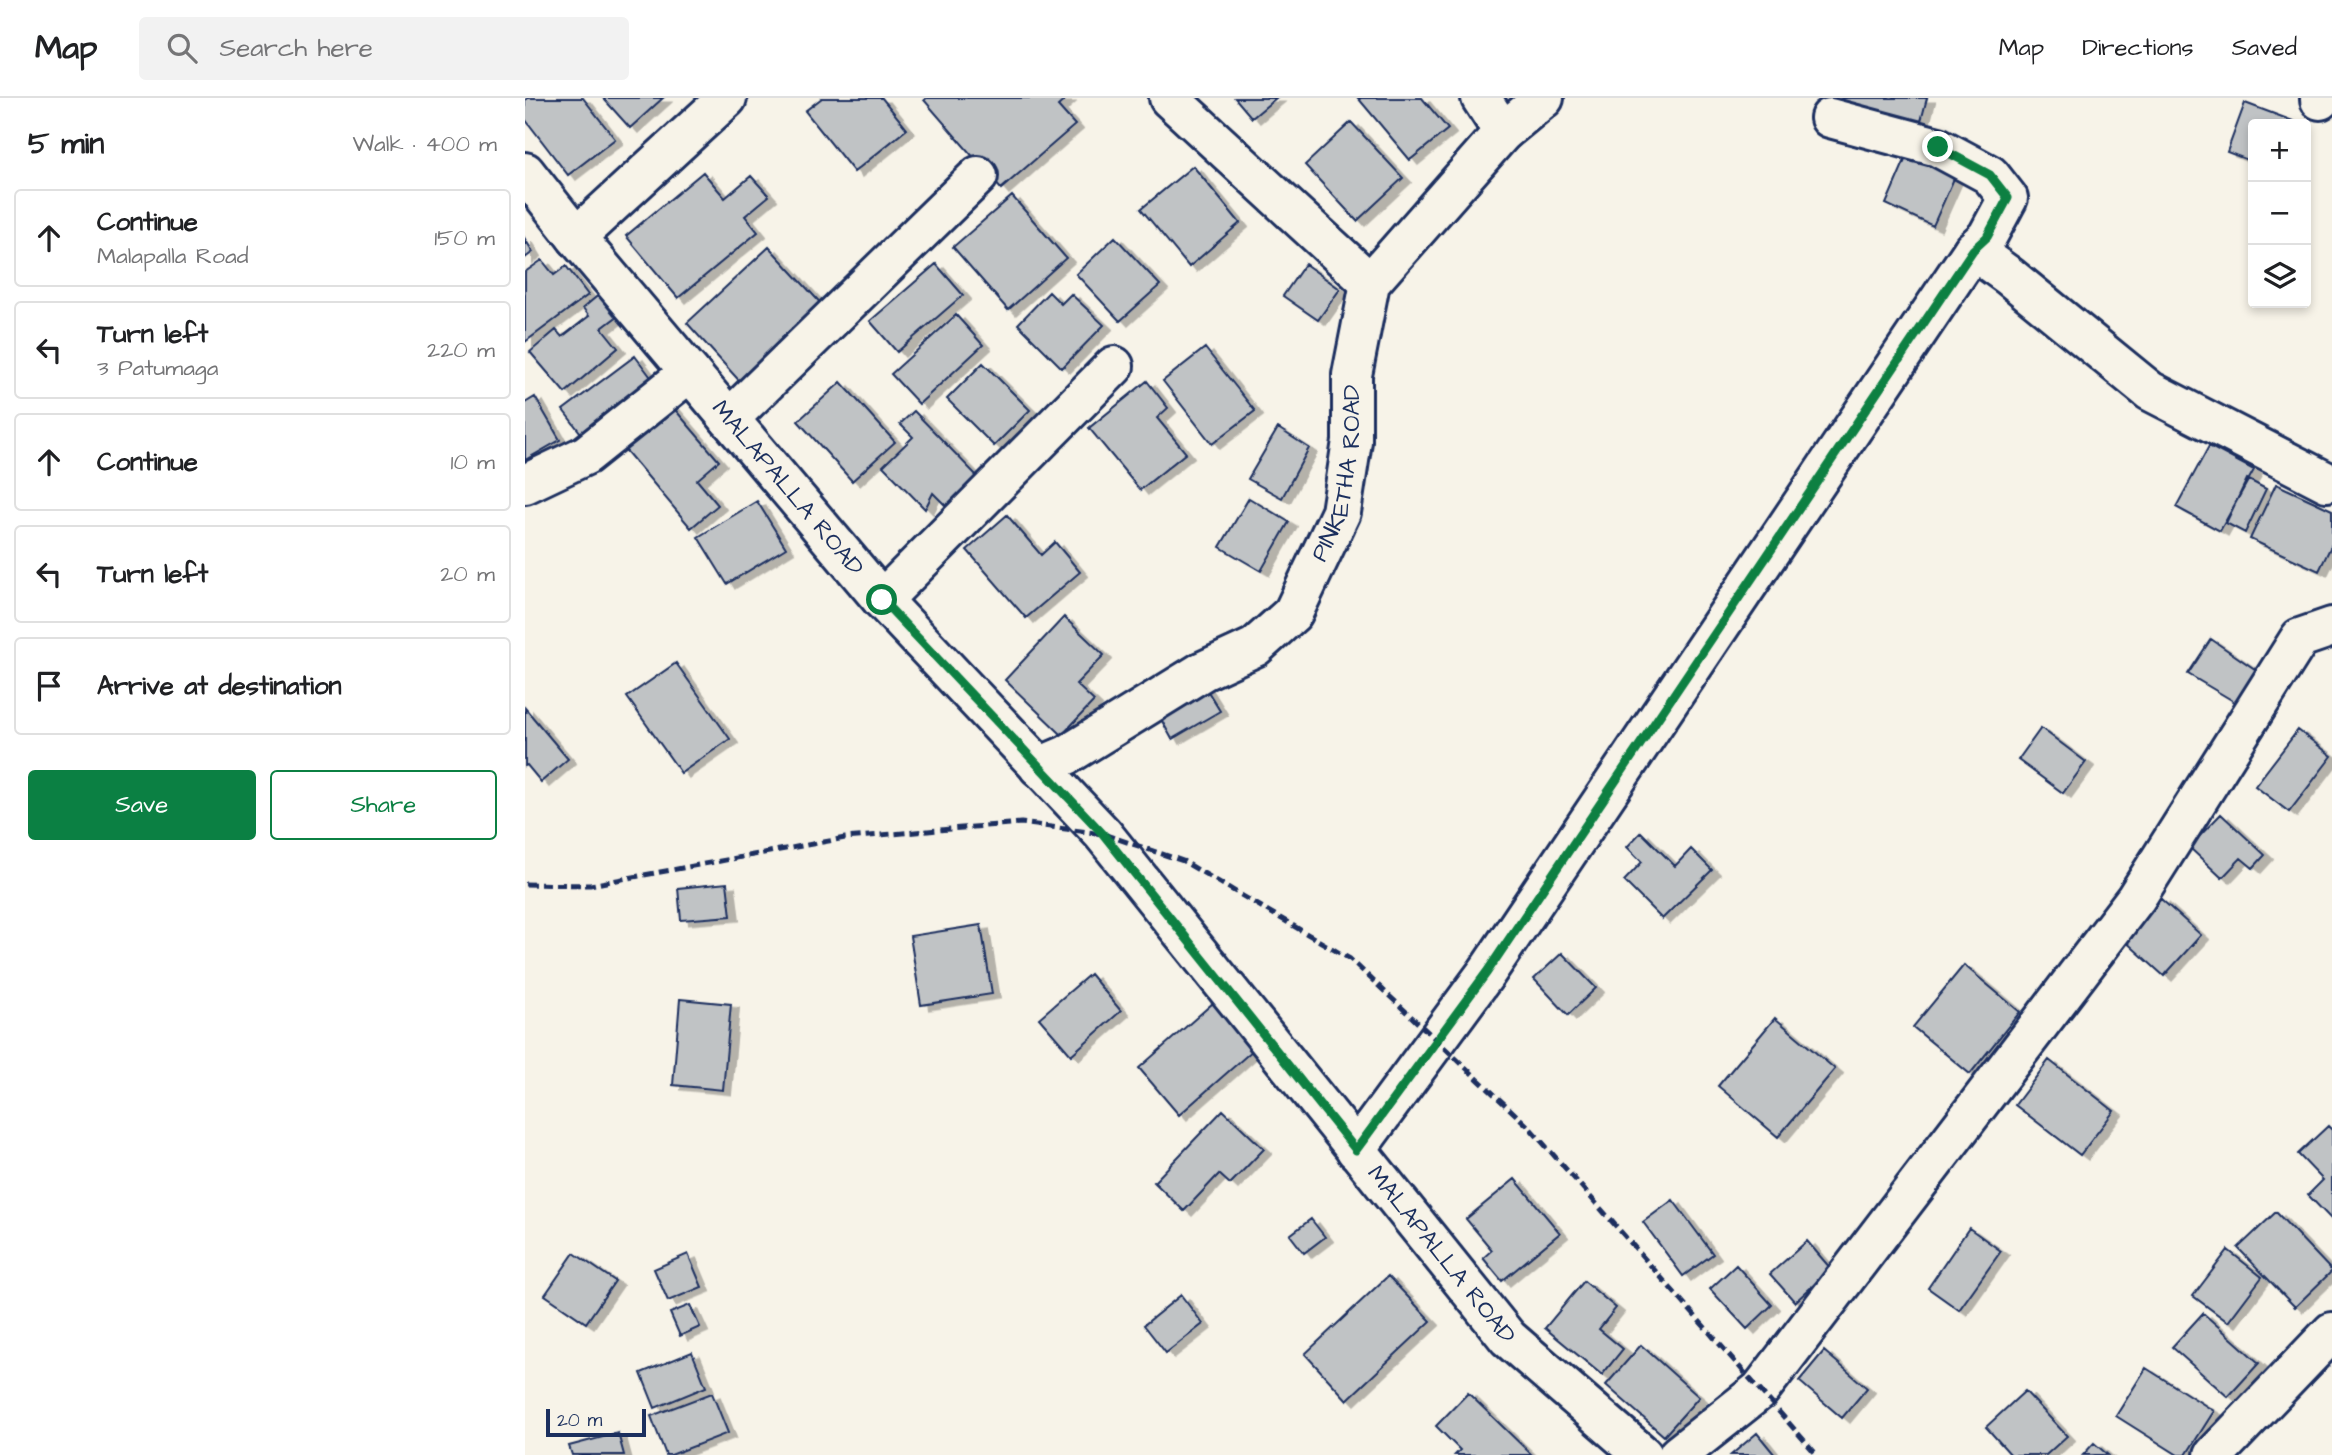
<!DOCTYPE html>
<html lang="en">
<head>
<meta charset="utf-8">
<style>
	body { margin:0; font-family:"Architects Daughter",sans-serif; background:#f2f2f2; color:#202124 }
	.controls { position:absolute; right:21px; top:21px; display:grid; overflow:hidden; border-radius:7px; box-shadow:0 4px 10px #0003 }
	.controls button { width:63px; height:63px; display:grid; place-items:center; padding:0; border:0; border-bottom:2px solid #e0e0e0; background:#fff; color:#202124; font:35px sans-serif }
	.scale { position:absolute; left:21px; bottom:18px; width:100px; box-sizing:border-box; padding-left:7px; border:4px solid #1b2f5e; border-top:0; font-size:19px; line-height:24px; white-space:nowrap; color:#1b2f5e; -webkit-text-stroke:5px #f7f3e8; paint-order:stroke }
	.stop { position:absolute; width:21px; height:21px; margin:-16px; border:5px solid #0b8043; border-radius:50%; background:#fff }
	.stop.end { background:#0b8043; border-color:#fff; box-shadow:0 2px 7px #0008 }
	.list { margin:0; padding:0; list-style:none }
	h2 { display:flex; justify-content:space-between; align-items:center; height:91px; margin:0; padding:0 28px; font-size:30px }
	h2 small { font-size:23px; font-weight:400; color:#757577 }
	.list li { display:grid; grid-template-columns:46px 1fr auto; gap:21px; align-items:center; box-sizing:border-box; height:98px; margin:0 14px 14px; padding:0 14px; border:2px solid #e0e0e0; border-radius:7px }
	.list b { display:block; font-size:26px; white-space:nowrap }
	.list p { margin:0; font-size:23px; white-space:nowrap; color:#757577 }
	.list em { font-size:23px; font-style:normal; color:#757577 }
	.actions { display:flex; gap:14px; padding:21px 28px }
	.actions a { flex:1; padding:16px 0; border:2px solid #0b8043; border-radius:7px; text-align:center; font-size:24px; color:#0b8043 }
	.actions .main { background:#0b8043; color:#fff }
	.icon { flex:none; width:38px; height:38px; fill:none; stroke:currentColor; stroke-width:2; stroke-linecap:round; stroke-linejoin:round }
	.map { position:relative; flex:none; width:1807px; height:1357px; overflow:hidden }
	header { display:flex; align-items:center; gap:42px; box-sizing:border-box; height:98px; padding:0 35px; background:#fff; border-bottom:2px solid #e0e0e0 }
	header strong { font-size:33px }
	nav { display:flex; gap:38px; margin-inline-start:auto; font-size:24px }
	.search { width:490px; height:63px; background:#f2f2f2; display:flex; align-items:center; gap:18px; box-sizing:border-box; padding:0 24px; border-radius:7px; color:#757577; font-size:26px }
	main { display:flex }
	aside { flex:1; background:#fff }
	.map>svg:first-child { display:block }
</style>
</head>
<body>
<header>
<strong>Map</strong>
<div class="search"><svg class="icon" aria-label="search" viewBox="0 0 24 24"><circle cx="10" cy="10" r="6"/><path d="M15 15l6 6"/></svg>Search here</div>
<nav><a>Map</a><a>Directions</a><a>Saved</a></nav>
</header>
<main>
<aside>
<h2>5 min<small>Walk · 400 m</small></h2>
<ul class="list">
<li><svg class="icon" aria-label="ahead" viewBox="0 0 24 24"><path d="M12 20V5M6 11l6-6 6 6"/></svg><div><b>Continue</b><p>Malapalla Road</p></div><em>150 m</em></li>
<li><svg class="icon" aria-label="left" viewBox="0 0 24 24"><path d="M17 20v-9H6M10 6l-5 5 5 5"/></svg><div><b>Turn left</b><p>3 Patumaga</p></div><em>220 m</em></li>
<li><svg class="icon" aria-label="ahead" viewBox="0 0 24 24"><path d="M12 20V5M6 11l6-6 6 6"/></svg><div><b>Continue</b></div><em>10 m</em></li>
<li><svg class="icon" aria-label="left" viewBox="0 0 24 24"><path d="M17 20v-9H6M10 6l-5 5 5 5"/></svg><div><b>Turn left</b></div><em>20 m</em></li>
<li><svg class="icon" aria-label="arrive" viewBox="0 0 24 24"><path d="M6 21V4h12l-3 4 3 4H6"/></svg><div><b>Arrive at destination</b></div></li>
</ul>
<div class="actions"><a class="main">Save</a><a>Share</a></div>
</aside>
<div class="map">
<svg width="1807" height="1357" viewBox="0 0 1807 1357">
	<defs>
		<filter id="shadow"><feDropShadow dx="8" dy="4.5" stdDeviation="0" flood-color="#0004"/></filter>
	</defs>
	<rect width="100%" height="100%" fill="#f7f3e8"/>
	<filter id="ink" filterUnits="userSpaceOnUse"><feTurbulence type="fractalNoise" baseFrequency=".0143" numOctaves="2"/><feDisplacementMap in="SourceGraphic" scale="14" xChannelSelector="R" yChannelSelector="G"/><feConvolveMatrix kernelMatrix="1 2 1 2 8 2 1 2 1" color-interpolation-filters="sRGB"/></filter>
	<g filter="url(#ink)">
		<!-- building -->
		<path fill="#c0c3c5" stroke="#1b2f5e" stroke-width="2" filter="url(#shadow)" d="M3,0H58L90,41L43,77L0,21V2Z
			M78,0H138L105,30Z
			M297,0H357L382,31L329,74L280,13Z
			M402,0H542L533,8L550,27L476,91L399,2Z
			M710,0H751L727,20Z
			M833,0H897L923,31L885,62Z
			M1317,0H1402L1395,27L1312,18Z
			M1720,5L1776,26H1728V64L1702,54Z
			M826,24L878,80L832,123L780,67Z
			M1383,55L1431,76L1408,128L1361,106Z
			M668,68L715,125L664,169L616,111Z
			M178,74L200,100L226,78L244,98L220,118L233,134L153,200L101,138Z
			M487,98L541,160L483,212L428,149Z
			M590,139L635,187L595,223L551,176Z
			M0,141L8,154L0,160Z
			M244,149L301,211L219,288L162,225Z
			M17,162L29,177L41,168L63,197L0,244V174Z
			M411,166L438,197L372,254L345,223Z
			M780,166L815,191L793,222L758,198Z
			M524,194L536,206L546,196L579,227L537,270L493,226Z
			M76,195L94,217L77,230L93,250L40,295L5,254L31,232L37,239L64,218L58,210Z
			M431,217L458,247L394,306L366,276Z
			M680,250L730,313L687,346L638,283Z
			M110,258L131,286L59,339L38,312Z
			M458,265L505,312L469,348L422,301Z
			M622,283L643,310L632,320L661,355L615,392L564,330Z
			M316,284L370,344L327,383L273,323Z
			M10,299L35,342L0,362V305Z
			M146,307L194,363L172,382L193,407L166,430L97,348Z
			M389,313L453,379L422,409L408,395L400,411L358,368L388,339L375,326Z
			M753,330L784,350L757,400L723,381Z
			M1684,348L1729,372L1695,433L1651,409Z
			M1722,381L1741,391L1720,435L1701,425Z
			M1751,386L1807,412V446L1794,473L1725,441Z
			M724,400L764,424L736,473L695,449Z
			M232,403L261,450L202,486L173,439Z
			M482,417L516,457L530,444L555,474L501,520L442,452Z
			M539,519L579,557L551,586L569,603L537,637L480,582Z
			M1686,541L1737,576L1715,607L1663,576Z
			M151,565L205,641L156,675L102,599Z
			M679,587L695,613L647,641L632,614Z
			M0,610L43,661L16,684L2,667L0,668Z
			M1516,630L1561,664L1538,695L1493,662Z
			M1773,632L1807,658L1764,714L1730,688Z
			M1696,716L1740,757L1728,770L1716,760L1697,780L1664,749Z
			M1116,734L1150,768L1166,751L1187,772L1137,821L1099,783L1117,764L1102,749Z
			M202,785L206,818L156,822L153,790Z
			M1636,801L1676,837L1639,878L1599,842Z
			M456,827L467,896L396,907L385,838Z
			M1037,855L1071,890L1043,917L1009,881Z
			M1439,867L1495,914L1445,976L1388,929Z
			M565,876L596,913L546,957L514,920Z
			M155,901L206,906L198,992L148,987Z
			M688,905L728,952L654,1017L614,970Z
			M1250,920L1310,971L1253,1039L1193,988Z
			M1524,962L1589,1013L1555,1057L1490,1007Z
			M698,1012L739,1051L705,1086L694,1076L659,1113L629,1084Z
			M1803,1028L1807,1032V1122L1783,1097L1798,1082L1773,1056Z
			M990,1081L1035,1135L977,1183L958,1160L967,1152L941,1121Z
			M1148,1102L1188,1156L1158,1178L1118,1124Z
			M1751,1114L1807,1173L1770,1209L1713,1150Z
			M786,1121L800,1139L779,1155L765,1137Z
			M1444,1130L1476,1153L1434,1212L1403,1190Z
			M1282,1143L1306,1171L1270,1204L1245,1176Z
			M1703,1152L1737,1179L1703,1224L1668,1198Z
			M49,1155L90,1183L61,1225L20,1197Z
			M163,1156L177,1189L143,1203L129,1171Z
			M1211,1167L1247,1207L1222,1231L1185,1191Z
			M863,1178L906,1223L822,1302L780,1256Z
			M1059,1183L1091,1210L1074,1231L1098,1251L1077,1277L1020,1230Z
			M656,1197L678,1226L641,1255L619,1227Z
			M165,1207L175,1229L155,1238L145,1215Z
			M1678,1215L1734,1265L1703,1299L1647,1249Z
			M1116,1247L1174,1299L1139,1338L1081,1287Z
			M1299,1253L1342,1290L1317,1320L1274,1283Z
			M167,1254L181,1289L130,1310L116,1275Z
			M1621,1270L1689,1313L1661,1357H1653L1591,1318Z
			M1500,1293L1542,1338L1521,1357H1486L1461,1329Z
			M187,1295L203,1335L146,1357H141L126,1318Z
			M943,1295L1007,1357H930L935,1352L911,1328Z
			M93,1335L99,1357H47L44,1348Z
			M1232,1335L1250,1357H1206Z
			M1569,1345L1583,1357H1558Z"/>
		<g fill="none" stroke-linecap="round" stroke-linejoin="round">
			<defs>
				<g id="minor">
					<path d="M644,0L845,185"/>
					<path d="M956,0L978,34"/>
					<path d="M1795,2V0"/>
					<path d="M51,139L202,0"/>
					<path d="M1448,152L1484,178L1625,293L1802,384"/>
					<path d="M204,321L453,78"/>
					<path d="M0,386L61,357L165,274"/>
					<path d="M357,502L589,268"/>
					<path id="s1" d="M514,669L542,657L678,573L730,549L768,515L816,414L827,343V277L845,185L978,34L1019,0"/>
					<path d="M831,1052L962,874L1448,152L1462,139L1483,100L1465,77L1413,49L1305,20"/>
					<path d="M1153,1357L1235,1292L1611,800L1775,540L1807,529"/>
					<path d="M1689,1357L1807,1234"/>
				</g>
				<g id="tertiary">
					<path id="s2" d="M0,74L51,139L357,502L578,736L983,1240L1118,1357"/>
				</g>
			</defs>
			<!-- minor casing -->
			<use href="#minor" stroke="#1b2f5e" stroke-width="44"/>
			<!-- tertiary casing -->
			<use href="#tertiary" stroke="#1b2f5e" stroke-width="44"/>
			<!-- minor -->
			<use href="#minor" stroke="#f7f3e8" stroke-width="38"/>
			<!-- tertiary -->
			<use href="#tertiary" stroke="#f7f3e8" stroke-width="38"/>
			<!-- rail -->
			<path stroke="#1b2f5e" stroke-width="5" stroke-dasharray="10 5" stroke-linecap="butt" d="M0,786L65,787L320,740L496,725L578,736L658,763L825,861L1004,1029L1292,1357"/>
		</g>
	</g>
	<g fill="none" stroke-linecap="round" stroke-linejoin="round" filter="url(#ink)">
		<!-- route -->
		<path stroke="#0b8043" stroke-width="9" d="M357,502L578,736L831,1052L962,874L1448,152L1462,139L1483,100L1465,77L1413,49"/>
	</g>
	<g text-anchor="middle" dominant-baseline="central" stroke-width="5" stroke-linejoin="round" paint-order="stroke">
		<!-- street labels -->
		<g font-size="24" fill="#1b2f5e" stroke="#f7f3e8">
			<text stroke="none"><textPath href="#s1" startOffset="448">PINKETHA ROAD</textPath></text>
			<text stroke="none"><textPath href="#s2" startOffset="411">MALAPALLA ROAD</textPath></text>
			<text stroke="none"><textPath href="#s2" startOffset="1419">MALAPALLA ROAD</textPath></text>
		</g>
	</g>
</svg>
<div class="controls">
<button>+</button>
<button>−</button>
<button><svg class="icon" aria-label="layers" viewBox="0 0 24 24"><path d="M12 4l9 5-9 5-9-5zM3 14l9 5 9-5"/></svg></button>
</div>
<div class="scale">20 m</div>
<div class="stop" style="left:357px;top:502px"></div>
<div class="stop end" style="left:1413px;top:49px"></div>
</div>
</main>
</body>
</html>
